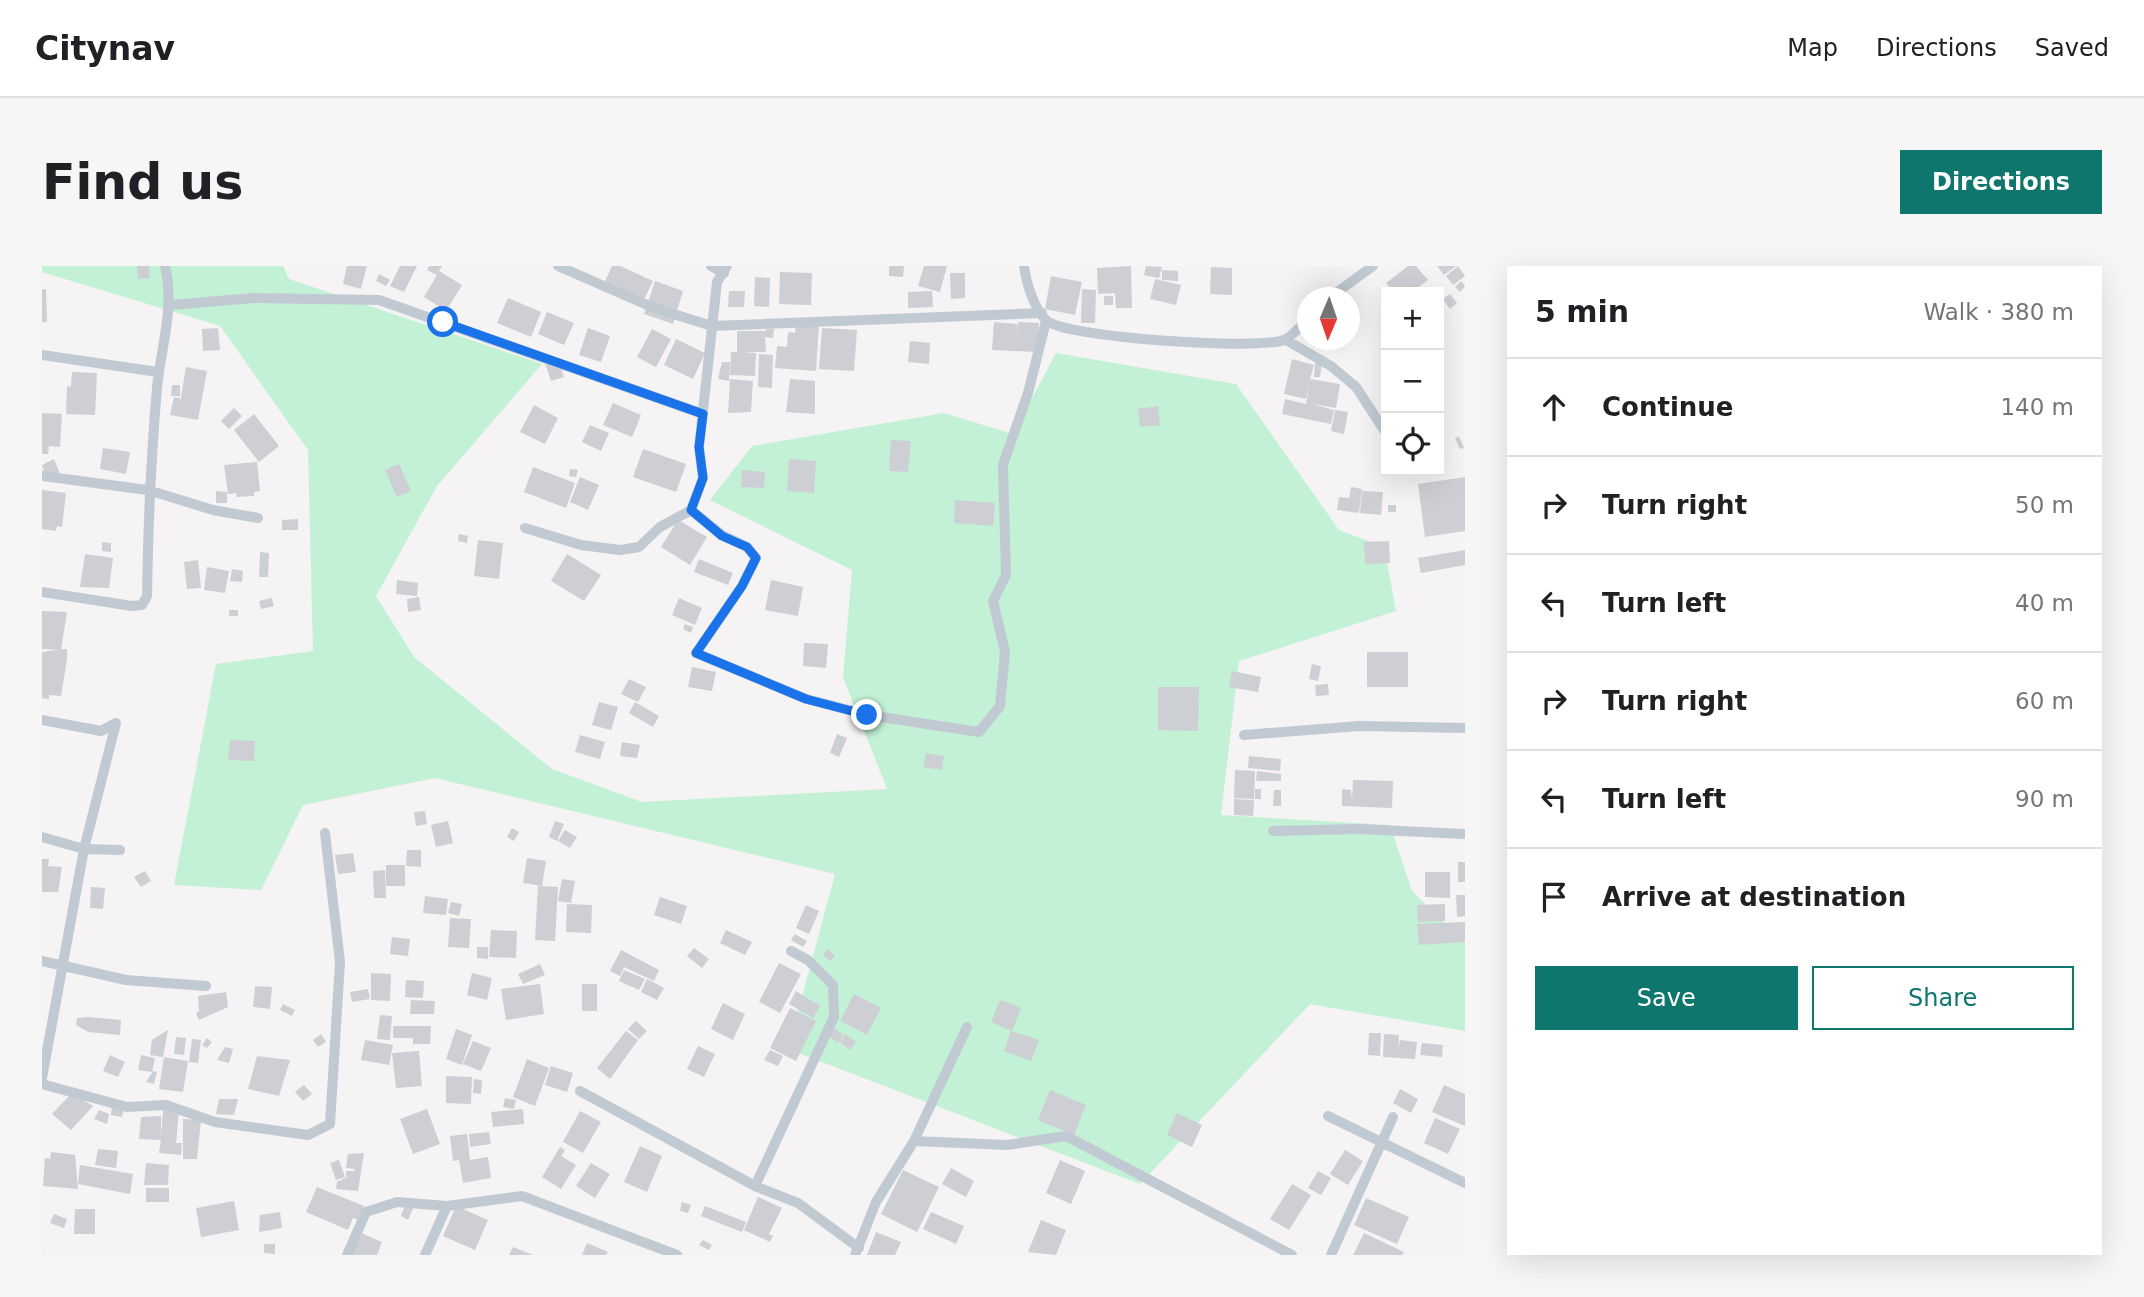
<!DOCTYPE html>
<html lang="en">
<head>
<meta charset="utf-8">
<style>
	body { margin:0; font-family:"DejaVu Sans",sans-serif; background:#f6f6f6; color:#202124 }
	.controls { position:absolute; right:21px; top:21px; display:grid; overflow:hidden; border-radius:0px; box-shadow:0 7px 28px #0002 }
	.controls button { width:63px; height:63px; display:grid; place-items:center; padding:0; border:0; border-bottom:2px solid #e0e0e0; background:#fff; color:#202124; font:35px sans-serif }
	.compass { position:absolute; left:1255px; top:21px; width:63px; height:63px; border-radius:50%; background:#fff; box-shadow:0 7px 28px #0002; rotate:182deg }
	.stop { position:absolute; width:21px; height:21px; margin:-16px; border:5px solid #1a73e8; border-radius:50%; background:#fff }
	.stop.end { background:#1a73e8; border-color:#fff; box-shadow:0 2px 7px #0008 }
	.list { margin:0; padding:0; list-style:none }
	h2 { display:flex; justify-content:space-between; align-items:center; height:91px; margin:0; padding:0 28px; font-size:30px }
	h2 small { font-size:23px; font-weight:400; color:#757577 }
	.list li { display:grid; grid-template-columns:46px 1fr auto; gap:21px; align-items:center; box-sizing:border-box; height:98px; padding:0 28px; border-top:2px solid #e0e0e0 }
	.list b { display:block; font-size:26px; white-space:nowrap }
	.list em { font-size:23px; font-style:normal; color:#757577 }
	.actions { display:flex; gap:14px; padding:21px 28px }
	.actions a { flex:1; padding:16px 0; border:2px solid #0f766e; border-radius:0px; text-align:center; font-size:24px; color:#0f766e }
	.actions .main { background:#0f766e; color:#fff }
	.icon { flex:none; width:38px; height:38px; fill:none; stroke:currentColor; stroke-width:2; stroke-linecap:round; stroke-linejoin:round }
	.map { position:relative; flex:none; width:1423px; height:989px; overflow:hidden; border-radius:0px }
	header { display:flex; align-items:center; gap:42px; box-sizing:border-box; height:98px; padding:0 35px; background:#fff; border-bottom:2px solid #e0e0e0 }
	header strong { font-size:33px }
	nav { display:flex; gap:38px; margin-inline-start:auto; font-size:24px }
	.intro { display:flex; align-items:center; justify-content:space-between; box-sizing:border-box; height:168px; padding:0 42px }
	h1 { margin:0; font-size:49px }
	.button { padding:18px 32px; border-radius:0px; background:#0f766e; color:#fff; font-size:24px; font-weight:700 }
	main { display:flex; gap:42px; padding:0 42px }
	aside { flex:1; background:#fff; border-radius:0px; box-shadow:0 7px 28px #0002 }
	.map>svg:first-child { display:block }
</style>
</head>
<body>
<header>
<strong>Citynav</strong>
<nav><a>Map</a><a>Directions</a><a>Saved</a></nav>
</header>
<div class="intro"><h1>Find us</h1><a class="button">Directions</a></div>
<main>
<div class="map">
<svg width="1423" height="989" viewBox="0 0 1423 989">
	<rect width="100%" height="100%" fill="#f5f3f3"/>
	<!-- green -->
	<path fill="#c3f1d5" d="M0,0H241L247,13L500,98L395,220L334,330L372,391L510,503L600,536L845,523L801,411L810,304L668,234L710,180L902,147L971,168L1014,87L1194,118L1297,264L1342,281L1354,345L1197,395L1179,549L1348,559L1370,625L1423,677V765L1268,738L1098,918L746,783L793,608L393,512L261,539L219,624L132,619L174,398L271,385L266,184L178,60L0,6Z"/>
	<!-- building -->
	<path fill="#cdcfd5" d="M95,0H107L108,12L96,13Z
		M305,0H325L319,23L301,18Z
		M358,0H375L362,26L348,20Z
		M387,0H400L397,5L420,19L404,45L382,31L395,9L385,4Z
		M570,0H578L611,15L599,40L560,22Z
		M847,0H862L861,11L847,10Z
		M882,0H905L898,26L876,20Z
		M1089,0L1090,42H1074L1073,27L1056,28L1055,2Z
		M1104,0L1120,1L1117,12L1102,9Z
		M1366,0H1374L1386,14L1370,26H1352L1344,17Z
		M1395,0H1414L1402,9Z
		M1416,0L1423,10L1411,19L1404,10Z
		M1169,1L1190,2V29L1168,28Z
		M1120,4L1136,5V15L1120,14Z
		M738,6L770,7L769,39L737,38Z
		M908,7H923V32L909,33Z
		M337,8L348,14L344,20L334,15Z
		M1009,10L1040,16L1033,49L1003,43Z
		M713,11L728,12L727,41L712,40Z
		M1113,13L1139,19L1134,39L1108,33Z
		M613,15L641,25L631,58L602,48Z
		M1419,15L1423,20L1418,26L1413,21Z
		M0,23H4L5,56H0Z
		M1040,23L1054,24L1053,57H1039Z
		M687,25H703L702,41H686Z
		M890,25L891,41L866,42V26Z
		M1408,28L1415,37L1408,43L1401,33Z
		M1062,30H1071V39H1062Z
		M466,32L499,46L489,71L455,57Z
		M505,46L532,57L522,79L496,68Z
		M952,56L975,58V67L976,56L997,57L995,86L950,84Z
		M754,57L777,58L774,105L733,102L735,80L745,81L746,66L753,67Z
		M176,62L178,84L161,85L160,63Z
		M546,62L568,70L559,96L537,89Z
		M780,62L815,64L812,105L777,103Z
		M610,63L629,73L614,101L595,91Z
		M724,63H732L731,72L723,71L724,86H701L714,87L713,110L688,109L689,86H695V65H724Z
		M634,73L663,87L651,113L622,99Z
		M868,75L888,77L887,98L866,96Z
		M717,88L731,89L730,122L716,121Z
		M516,93L522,111L509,115L503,97Z
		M1250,93L1272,99L1268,113L1298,118L1294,142L1270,138L1292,144L1289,158L1240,148L1243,133L1264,138L1267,120L1264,133L1242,128Z
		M680,96H688L687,115L676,113Z
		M1273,97L1280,98L1278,111H1272Z
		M144,101L165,105L156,154L128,149L132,131L138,132V137Z
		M30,106L55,107L53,149L24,148L25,120L29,121Z
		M688,113L711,115L709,146L686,147Z
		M748,113L773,115V148L744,146Z
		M130,119H138V130H129Z
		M571,137L599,149L590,171L561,159Z
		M492,139L516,152L503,178L478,166Z
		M1116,140L1118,159L1098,161L1096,143Z
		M192,142L200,150L187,163L179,155Z
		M1293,144L1306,146L1302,168L1289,165Z
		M0,147L20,148L18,181L7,180L6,188H0Z
		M212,148L237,180L217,196L192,164Z
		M548,159L567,167L559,185L540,176Z
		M1417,170L1422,182L1418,183L1413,172Z
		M849,174L869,175L866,206L847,205Z
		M61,182L88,186L84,208L58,203Z
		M601,183L644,198L634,226L591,211Z
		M12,193L18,208L4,210L0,199Z
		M747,193L774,195L772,227L745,225Z
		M215,196L218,225L212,226V230L195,231L194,227L186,228L182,199Z
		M357,198L369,225L355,231L343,204Z
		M491,201L533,217L524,242L482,226Z
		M528,203L536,204L534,211L527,210Z
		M700,204L723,206L722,222L699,221Z
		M538,211L557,219L546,244L528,236Z
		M1423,211V265L1383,271L1376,218Z
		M1309,221L1320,223L1317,247L1295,244L1297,231L1307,232Z
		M0,224L24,227L20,261L15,260L14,265L0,263Z
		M174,225L185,226V237H174Z
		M1320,225L1341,226L1339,249L1318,247Z
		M913,234L953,237L951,260L912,257Z
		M1346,239H1354V246H1346Z
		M256,253V264H240V254Z
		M636,254L665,271L648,299L619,281Z
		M417,268L426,270L425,277L416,275Z
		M436,274L461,277L457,313L432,310Z
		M1347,275L1348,297L1323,298L1322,276Z
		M60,276L69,277V286L60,285Z
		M1423,284V299L1379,307L1376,292Z
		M218,286L227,287L226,311H217Z
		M43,288L71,292L67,322L38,321Z
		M525,288L559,309L542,335L509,315Z
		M657,293L691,307L686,319L652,306Z
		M156,294L159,322L145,323L142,296Z
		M165,301L187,305L183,327L162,324Z
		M190,303L201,305L200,316L188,315Z
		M355,314L376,317L375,330L354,328Z
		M729,314L761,321L756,350L723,344Z
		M377,331L379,344L366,346L365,333Z
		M230,332L232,340L219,343L217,335Z
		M637,332L660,342L653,359L630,349Z
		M187,344H196V350H187Z
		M0,345L25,346L19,384L0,383Z
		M643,358L651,361L649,367L641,363Z
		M762,377L786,378L784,402L761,400Z
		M21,383H25V393L19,430L7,429V433L0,432V386Z
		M1325,386H1366V421H1325Z
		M1270,398L1279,400L1276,415L1267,413Z
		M650,401L674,406L670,425L646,421Z
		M1190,405L1219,411L1216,426L1187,421Z
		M587,413L604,421L596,436L579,428Z
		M1286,418L1287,429L1274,430L1273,419Z
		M1116,421H1157L1156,465L1116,464Z
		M557,436L576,441L569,464L550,459Z
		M593,436L617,450L611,461L587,447Z
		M795,468L805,472L797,491L788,487Z
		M538,469L563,476L558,493L533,486Z
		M188,474L213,475L212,495L186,494Z
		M580,476L598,479L595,492L578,490Z
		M884,487L902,490L900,504L881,501Z
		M1207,490L1239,493L1238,505L1206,502Z
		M1193,504L1213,505L1212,533L1192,532Z
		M1215,505L1239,508V515H1214Z
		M1311,514L1351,515L1350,542L1300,540V523L1309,524L1310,534Z
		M1213,523H1219V533H1213Z
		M1232,524H1239V540H1231Z
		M1192,533L1212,534L1211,550L1192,549Z
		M383,545L385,558L374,560L372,546Z
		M406,555L411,577L394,581L389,559Z
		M513,555L522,558L515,575L507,571Z
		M470,562L477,566L472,575L465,571Z
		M523,564L535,571L528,582L516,575Z
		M365,584H379V601L364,600Z
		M311,587L314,606L296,608L293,589Z
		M485,592L504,595L500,620L481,617Z
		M0,593H7L6,600L20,601L16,626H0Z
		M1416,596H1423V616H1416Z
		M344,599H363V620H344Z
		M343,604L344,632H332L331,605Z
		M103,605L109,615L99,621L92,611Z
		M1383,606H1408V632L1383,631Z
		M520,613L533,615L529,637L516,635Z
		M496,620L516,621L513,675L493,674Z
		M49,621L63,622L61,643L48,642Z
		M1414,629H1423V650L1415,651Z
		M383,630L406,633L404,649L381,647Z
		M618,631L645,640L639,658L612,649Z
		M409,636L420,638L417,650L406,647Z
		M525,638L550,639L549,667L524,666Z
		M1403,638V655L1376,656L1375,639Z
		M764,639L777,645L767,668L754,662Z
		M408,652L429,653L427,682L406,681Z
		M1423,656V676L1377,679L1375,658Z
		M449,664L475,665L474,692L447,691Z
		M684,664L710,676L703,689L678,677Z
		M753,668L765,675L761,681L749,674Z
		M350,671L368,673L366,690L348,688Z
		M435,681H446V693L435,692Z
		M652,682L667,693L660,702L645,690Z
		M786,683L793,690L788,695L781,689Z
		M579,684L617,704L612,715L582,701L578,710L568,705Z
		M737,697L759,708L738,747L717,736Z
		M498,698L503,709L481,718L476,708Z
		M582,704L603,713L597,724L577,715Z
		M329,707L349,708L348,735L329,734Z
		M430,707L450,712L445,734L425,729Z
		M605,713L622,722L615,734L599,726Z
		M364,714L382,715L381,732L363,731Z
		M498,718L502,748L464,754L459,723Z
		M540,718H555V745H540Z
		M213,720L230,721L228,743L211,741Z
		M326,723L328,733L310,736L308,726Z
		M754,725L778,740L771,752L747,738Z
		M184,726L186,741L157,754L154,747L157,745L156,730Z
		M812,728L839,742L825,769L798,755Z
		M369,734L393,735L392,748H368Z
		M958,734L979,742L970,765L949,756Z
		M681,737L703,748L691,774L669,763Z
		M241,738L253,744L250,750L238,744Z
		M748,742L774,755L754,795L728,782Z
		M338,749L350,750L348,774L335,773Z
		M46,751L79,754L78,769L46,766L34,759L35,752Z
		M594,755L605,765L597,773L586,763Z
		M351,760H389L388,778H371V772H351Z
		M792,762L802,769L796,777L786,770Z
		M414,763L430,769L420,799L404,793Z
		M126,764L121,791L108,789L110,774Z
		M584,765L596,774L568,813L555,802Z
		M969,765L997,774L989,795L962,785Z
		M1327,767H1339L1338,790L1326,789Z
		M279,768L284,776L276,781L271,774Z
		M804,768L814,776L808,784L798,776Z
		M1342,768L1357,769L1356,785L1358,774L1375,776L1373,793L1341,791Z
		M134,771L144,772L142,789L132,788Z
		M165,772L170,776L165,782L160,779Z
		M150,773L159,774L156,797L147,796Z
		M323,774L351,779L347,799L319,794Z
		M431,775L449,782L439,805L421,798Z
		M1380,777L1401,779L1400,791L1378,789Z
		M656,780L673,788L662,811L645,803Z
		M183,781L191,783L187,797L175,794Z
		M728,784L741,790L736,800L722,794Z
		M377,785L380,820L354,822L350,787Z
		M68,789L83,796L76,811L61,805Z
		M99,789L113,792L110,806L96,804Z
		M215,790L248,794L237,830L206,823Z
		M122,791L146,795L141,826L117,823Z
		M485,793L507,802L493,840L471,831Z
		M509,800L531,807L525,826L503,819Z
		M111,805L115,806L112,818L104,816Z
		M404,810L430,811L429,838L404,837Z
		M432,813L440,814L439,828L431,827Z
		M262,819L270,828L261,835L253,826Z
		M1402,819L1423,828V860L1390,846Z
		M1358,823L1376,833L1369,847L1351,837Z
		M1008,824L1044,839L1032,869L996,854Z
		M30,827L51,840L29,864L10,848Z
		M463,832L474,834L472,843L461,841Z
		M177,833H196L192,849L174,848Z
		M70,839L82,842L80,851L69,849Z
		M385,843L398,878L371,888L358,853Z
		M481,843L482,858L451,861L449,846Z
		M57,844L67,848L65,858L52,853Z
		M121,844L137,845L134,877H140L139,889L117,887L119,874L97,873L99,851L119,850V871Z
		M538,845L559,856L541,887L521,876Z
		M1135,847L1160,859L1150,881L1125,869Z
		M1393,852L1418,863L1406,888L1382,877Z
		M141,853L159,854L155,893H141Z
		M447,866L449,878L428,881L427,868Z
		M425,868L428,894L446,891L449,912L421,917L417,894L411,895L408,870Z
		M598,880L620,890L605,926L582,916Z
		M518,881L523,884L519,890L534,899L519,923L500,911Z
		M56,883L76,885L74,902L53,899Z
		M1303,884L1321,895L1306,919L1288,908Z
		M9,886L33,889L36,923L1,920L3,892L8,893Z
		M322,887L316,925L294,923L295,916L309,909L304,911V905H312L313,903L304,902L306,888Z
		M297,894L303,911L294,914L288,897Z
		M1018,894L1043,905L1029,938L1004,927Z
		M104,897L127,899L126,919H102Z
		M549,897L568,908L553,932L534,920Z
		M38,899L91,908L88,928L36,918Z
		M909,902L932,915L924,931L900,918Z
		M861,904L897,921L875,966L839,948Z
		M1276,905L1289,912L1279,929L1266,922Z
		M1250,918L1269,929L1247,964L1228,953Z
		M275,921L322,940L316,954L311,952L306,964L264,946Z
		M104,922H127V936H104Z
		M716,931L740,942L727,968L731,970L728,976L702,964Z
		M1324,932L1367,951L1355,978L1312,959Z
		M192,935L197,964L159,971L154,942Z
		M640,936L649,939L646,947L638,945Z
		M364,937L372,940L366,954L359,950Z
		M414,940L446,954L433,984L401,970Z
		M663,940L704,956L700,966L659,950Z
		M33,943H53V968H32Z
		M238,946L240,962L217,966L218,949Z
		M889,946L922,960L914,978L881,963Z
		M12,948L25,953L22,962L8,957Z
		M999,954L1024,964L1014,989L986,986Z
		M317,966L340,976L335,989H307Z
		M834,966L859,976L853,989H825Z
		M1322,967L1362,986L1360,989H1311Z
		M661,974L670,979L667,984L657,979Z
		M545,977L566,986L564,989H540Z
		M222,978H233V988L222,987Z
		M471,981L491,989H467Z"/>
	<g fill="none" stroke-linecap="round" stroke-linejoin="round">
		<!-- minor -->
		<path stroke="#c1cad2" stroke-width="10" d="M516,0L612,42L670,60L1000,47
			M669,0L682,7
			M982,0C984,16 992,43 1004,54C1021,72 1216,84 1242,74C1250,71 1259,59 1266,53
			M1287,32L1331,0
			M128,39L211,32L337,34L661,148
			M1244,74L1289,100L1314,121L1344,167
			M0,89L116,106
			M0,210L106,224L171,244L216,252
			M649,244L680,269L705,281L714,292L700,320L654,387L764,433L826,449L937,466L958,440L963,386L951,335L964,309L961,199L986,127L1004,55
			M483,262L539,279L578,284L597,281L618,261L649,244L661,212L657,181L675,16L685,0
			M0,326L90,340L100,339L105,330C106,260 109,191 115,122C119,80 133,42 123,0
			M0,454L59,465L74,457L42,583L0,812
			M1202,469L1317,460L1423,462
			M1231,565L1316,563L1423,568
			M0,571L42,583L78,584
			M0,695L84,714L164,720
			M0,818L85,841L124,839L173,856L266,869L288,858L298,696L283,567
			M538,825L713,920L756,937L817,982
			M1286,850L1423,917
			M872,875L965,879L1024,870L1250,989
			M713,920L792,751L791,719L766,694L749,685
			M305,989L324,946L355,936L405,940
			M383,989L405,940L480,930L635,989
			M813,989L834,936L872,875L925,761
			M1289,989L1351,851"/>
	</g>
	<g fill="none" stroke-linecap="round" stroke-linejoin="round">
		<!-- route -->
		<path stroke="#1a73e8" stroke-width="9" d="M401,56L661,148L657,181L661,212L649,244L680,270L705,281L714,292L700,320L654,387L764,433L825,449"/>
	</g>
</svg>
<div class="controls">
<button>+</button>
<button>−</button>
<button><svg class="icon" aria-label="locate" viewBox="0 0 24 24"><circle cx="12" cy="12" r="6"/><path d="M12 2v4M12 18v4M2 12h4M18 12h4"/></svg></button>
</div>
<svg class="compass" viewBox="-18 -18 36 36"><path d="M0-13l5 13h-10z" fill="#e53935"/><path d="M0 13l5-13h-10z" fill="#757577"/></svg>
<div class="stop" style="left:401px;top:56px"></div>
<div class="stop end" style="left:825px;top:449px"></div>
</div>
<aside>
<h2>5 min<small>Walk · 380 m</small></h2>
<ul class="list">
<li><svg class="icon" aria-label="ahead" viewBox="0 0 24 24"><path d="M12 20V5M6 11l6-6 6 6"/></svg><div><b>Continue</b></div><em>140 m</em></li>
<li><svg class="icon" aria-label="right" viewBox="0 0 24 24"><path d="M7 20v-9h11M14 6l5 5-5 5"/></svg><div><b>Turn right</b></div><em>50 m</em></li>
<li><svg class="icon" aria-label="left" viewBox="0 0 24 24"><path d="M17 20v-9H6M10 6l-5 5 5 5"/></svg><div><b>Turn left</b></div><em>40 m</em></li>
<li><svg class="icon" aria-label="right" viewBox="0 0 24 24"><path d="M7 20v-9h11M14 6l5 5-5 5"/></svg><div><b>Turn right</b></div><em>60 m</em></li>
<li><svg class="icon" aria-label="left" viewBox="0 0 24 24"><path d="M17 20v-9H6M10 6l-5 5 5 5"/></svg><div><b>Turn left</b></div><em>90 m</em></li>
<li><svg class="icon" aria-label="arrive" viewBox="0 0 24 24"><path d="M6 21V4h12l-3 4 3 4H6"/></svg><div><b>Arrive at destination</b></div></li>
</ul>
<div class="actions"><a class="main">Save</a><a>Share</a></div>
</aside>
</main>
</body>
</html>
